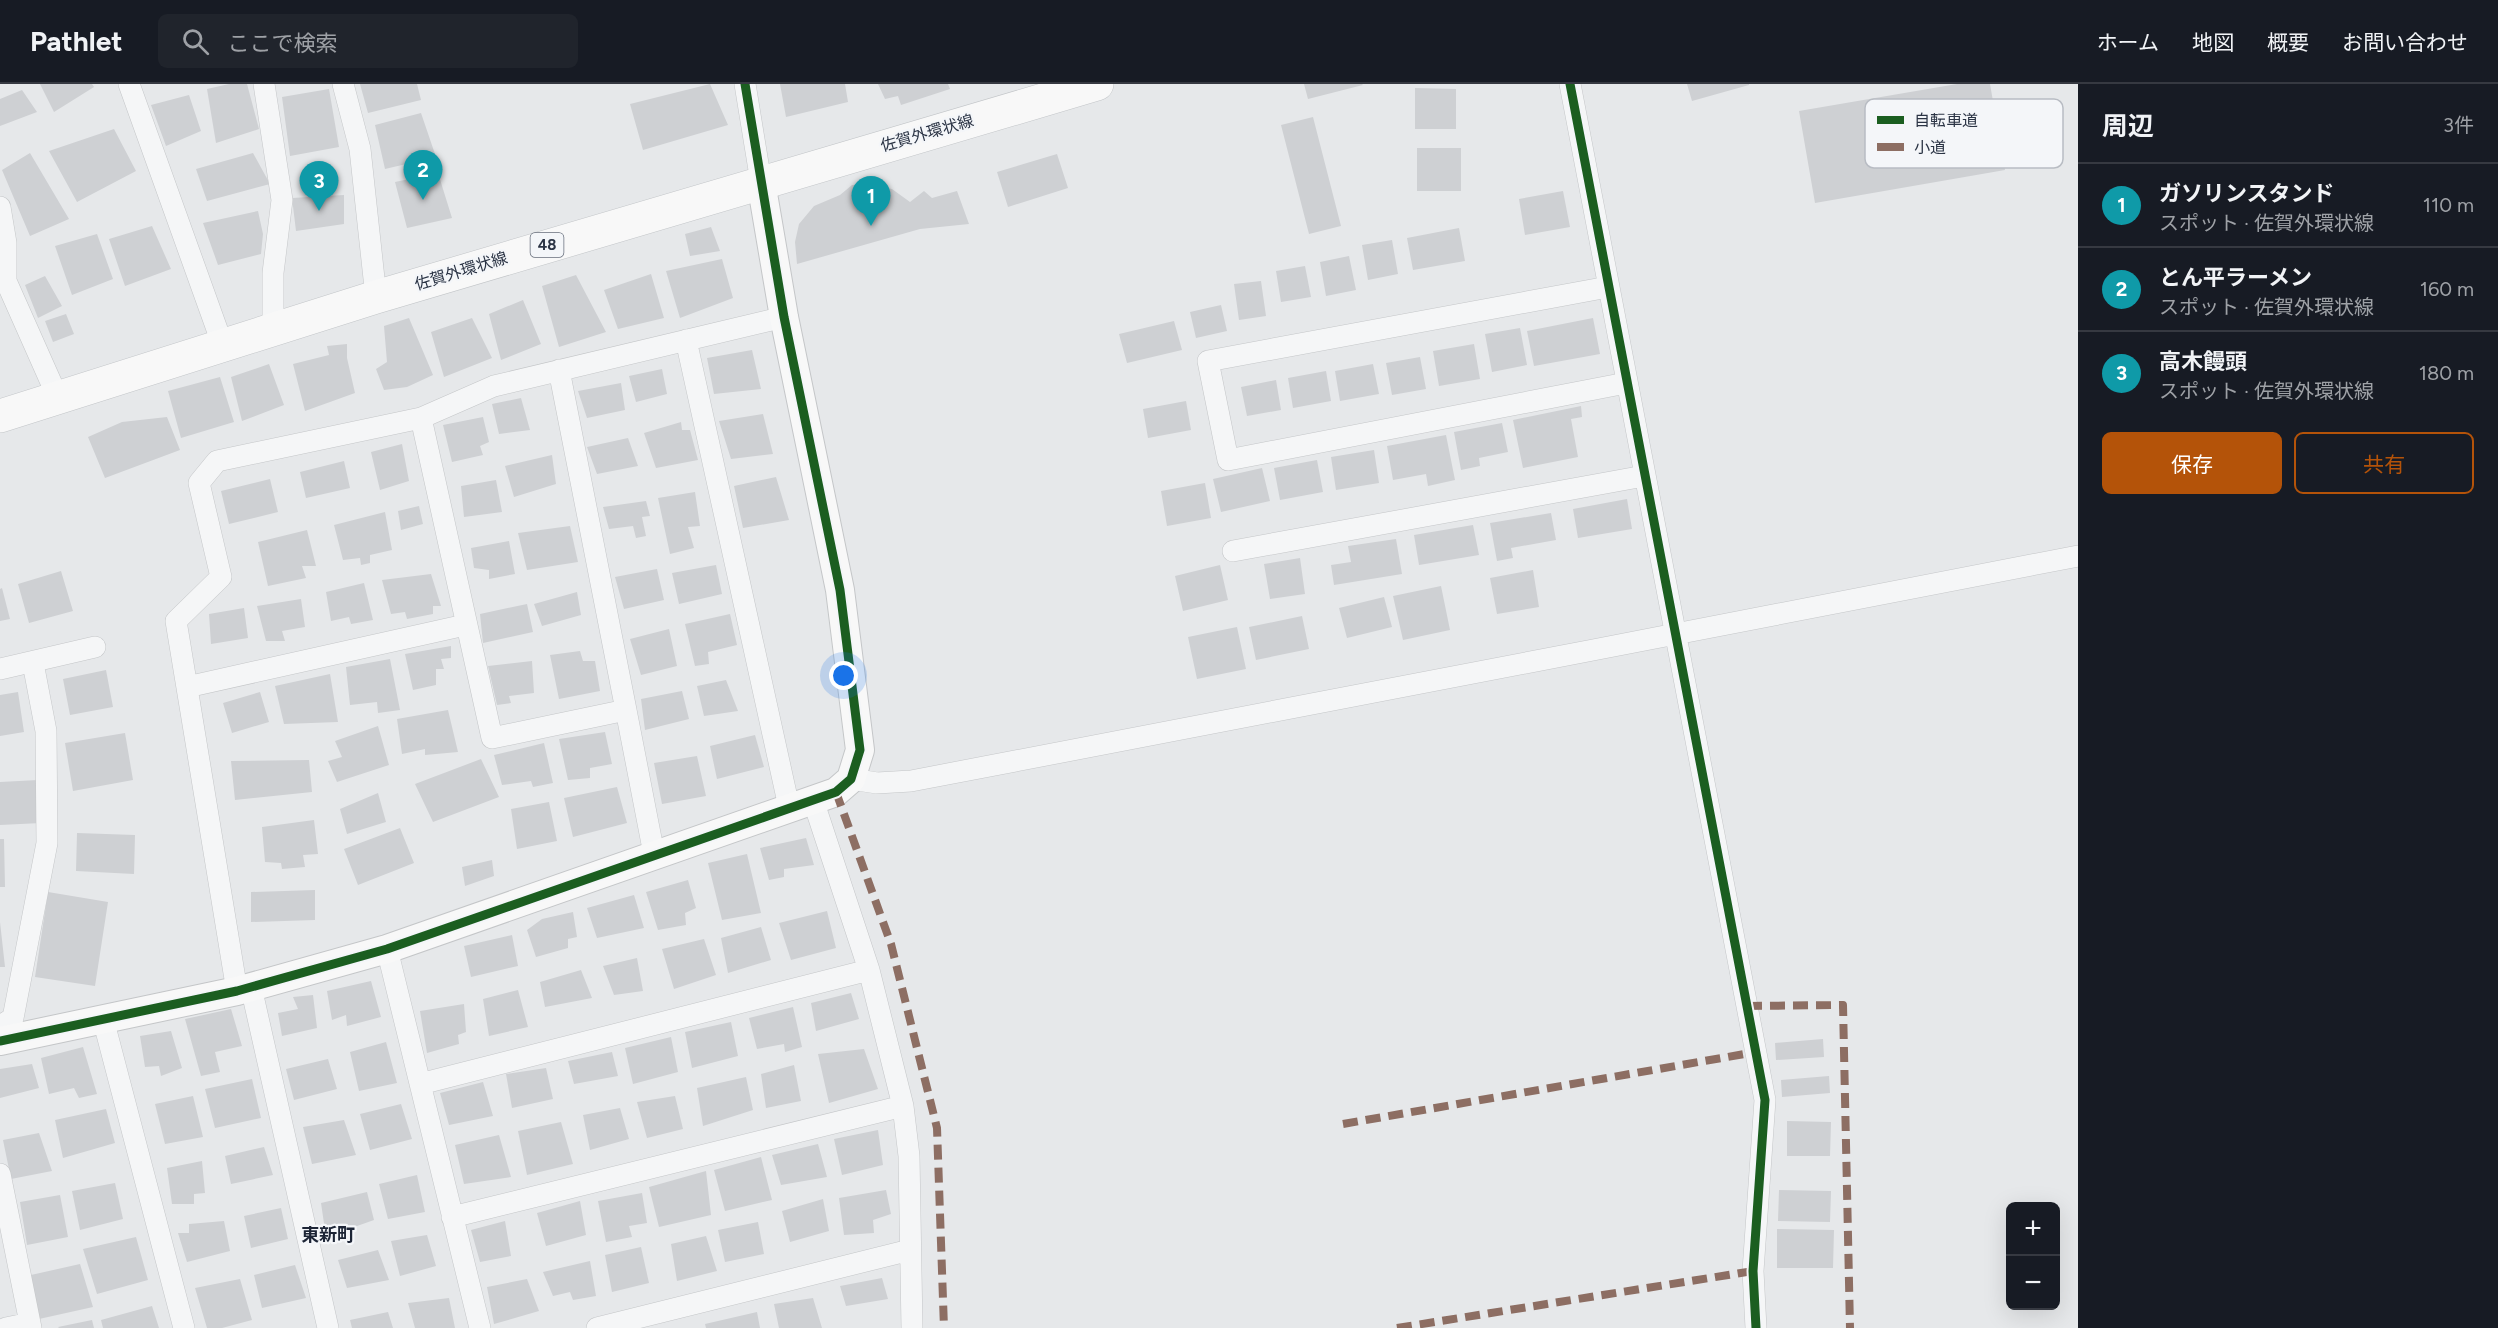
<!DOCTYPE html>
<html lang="ja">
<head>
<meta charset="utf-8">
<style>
	body { margin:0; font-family:Figtree,"Noto Sans JP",sans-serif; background:#20242c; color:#f1f3f6 }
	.controls { position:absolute; right:18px; bottom:18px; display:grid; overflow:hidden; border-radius:9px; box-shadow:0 6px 24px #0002 }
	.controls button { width:54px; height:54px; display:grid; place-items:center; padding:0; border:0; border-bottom:2px solid #363941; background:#171b24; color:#f1f3f6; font:30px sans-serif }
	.you { position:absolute; left:844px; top:592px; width:21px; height:21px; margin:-15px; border:4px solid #fff; border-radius:50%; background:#1a73e8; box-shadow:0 0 0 9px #1a73e833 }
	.badge { display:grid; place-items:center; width:39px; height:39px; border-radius:50%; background:#b45309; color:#fff; font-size:20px; font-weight:700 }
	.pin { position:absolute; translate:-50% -50px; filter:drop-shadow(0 2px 3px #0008) }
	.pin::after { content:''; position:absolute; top:32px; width:21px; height:18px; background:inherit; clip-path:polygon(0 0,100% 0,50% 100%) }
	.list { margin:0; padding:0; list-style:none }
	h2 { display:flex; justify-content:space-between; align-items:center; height:78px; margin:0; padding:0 24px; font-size:26px }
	h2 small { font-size:20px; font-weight:400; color:#9ea1a6 }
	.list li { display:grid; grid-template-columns:39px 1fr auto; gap:18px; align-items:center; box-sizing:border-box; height:84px; padding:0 24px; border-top:2px solid #363941 }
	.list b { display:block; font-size:22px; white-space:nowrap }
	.list p { margin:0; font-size:20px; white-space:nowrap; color:#9ea1a6 }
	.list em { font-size:20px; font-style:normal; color:#9ea1a6 }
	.actions { display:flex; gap:12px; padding:18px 24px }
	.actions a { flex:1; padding:14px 0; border:2px solid #b45309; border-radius:9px; text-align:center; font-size:21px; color:#b45309 }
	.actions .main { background:#b45309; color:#fff }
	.icon { flex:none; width:33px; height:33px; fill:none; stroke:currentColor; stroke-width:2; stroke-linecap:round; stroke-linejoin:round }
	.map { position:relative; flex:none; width:2078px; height:1244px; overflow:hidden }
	header { display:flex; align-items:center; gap:36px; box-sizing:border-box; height:84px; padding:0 30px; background:#171b24; border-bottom:2px solid #363941 }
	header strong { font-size:28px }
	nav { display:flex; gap:33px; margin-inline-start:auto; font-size:21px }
	.search { width:420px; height:54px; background:#20242c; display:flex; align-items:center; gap:15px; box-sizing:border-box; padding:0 21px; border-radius:9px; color:#9ea1a6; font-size:22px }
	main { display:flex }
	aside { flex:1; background:#171b24 }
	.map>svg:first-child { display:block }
</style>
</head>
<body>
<header>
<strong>Pathlet</strong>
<div class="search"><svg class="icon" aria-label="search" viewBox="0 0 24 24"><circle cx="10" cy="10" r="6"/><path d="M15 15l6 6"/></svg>ここで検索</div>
<nav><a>ホーム</a><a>地図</a><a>概要</a><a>お問い合わせ</a></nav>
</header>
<main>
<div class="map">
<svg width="2078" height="1244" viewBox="0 0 2078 1244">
	<rect width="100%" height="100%" fill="#e6e8ea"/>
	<!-- building -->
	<path fill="#ced0d3" d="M40,0H92L94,3L54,28Z
		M229,0H247L259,45L216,59L207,5Z
		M360,0H417L421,16L368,29Z
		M710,0L728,41L643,66L630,20Z
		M780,0H845L848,18L786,33Z
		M878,0H948L950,5L901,21L898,12L885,15Z
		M1304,0H1362L1363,1L1308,15Z
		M1687,0H1749V1L1692,17Z
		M1957,0H1990L2005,86L1815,119L1799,27Z
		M1415,4L1456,5V45H1415Z
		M329,5L339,63L290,72L282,13Z
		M22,6L37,28L0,42V15Z
		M189,11L201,47L166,62L151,21Z
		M421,29L436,73L385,85L375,41Z
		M1313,33L1341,142L1309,150L1281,41Z
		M114,45L136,87L77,118L49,67Z
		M1417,64H1461V107H1417Z
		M30,69L69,135L30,152L2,86Z
		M253,69L270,100L207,117L196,85Z
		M1057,70L1068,104L1008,123L997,88Z
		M438,89L452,134L407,144L395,98Z
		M852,101H871L892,105L910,118L924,107L932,114L957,107L969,140L920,145L797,180L795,158L799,140L814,122L840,111Z
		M1563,107L1570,143L1525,151L1519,115Z
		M344,111V140L296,147L292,114Z
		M258,127L263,150L261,170L218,181L203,139Z
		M152,142L171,185L125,202L109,155Z
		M711,143L720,167L690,172L685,150Z
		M1459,144L1465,177L1413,186L1407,154Z
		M97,150L113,195L72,211L55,162Z
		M1392,156L1398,190L1368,196L1362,161Z
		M1349,172L1356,206L1326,212L1320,178Z
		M722,175L733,214L680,234L666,187Z
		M1305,182L1311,213L1281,218L1276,187Z
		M651,190L664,234L618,245L604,206Z
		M576,191L606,248L559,263L542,202Z
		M45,192L62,222L38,234L25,201Z
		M1261,197L1266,232L1239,236L1234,200Z
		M523,216L541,260L501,276L489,230Z
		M1221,221L1227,247L1196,254L1190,228Z
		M66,230L74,250L53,258L45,237Z
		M409,234L433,291L407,303L384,306L376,285L387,278L384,242Z
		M472,234L492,274L444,293L431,248Z
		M1593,234L1600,270L1534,282L1527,247Z
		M1174,237L1182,266L1127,279L1119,250Z
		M1520,244L1527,281L1492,288L1485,250Z
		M347,260V274L355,309L305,327L293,280L329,271L327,262Z
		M1474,260L1480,295L1439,302L1433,267Z
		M752,266L761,305L714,310L707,274Z
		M1420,273L1426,305L1392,311L1386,279Z
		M269,280L284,321L242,337L231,293Z
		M1373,280L1379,310L1340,317L1335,287Z
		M662,285L667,310L636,318L629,292Z
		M1326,287L1331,317L1293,324L1288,294Z
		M220,293L234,338L181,354L168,307Z
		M1276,296L1281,326L1247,332L1241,303Z
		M621,299L625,326L587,334L578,307Z
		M521,314L530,346L499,350L492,320Z
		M1186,317L1191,346L1148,354L1143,325Z
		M1581,322L1582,333L1571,335L1578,373L1523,384L1513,336Z
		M763,330L773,370L731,375L719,337Z
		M167,333L180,366L105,394L88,353L122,338Z
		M483,333L489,358L480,362L483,371L452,378L443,341Z
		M681,338L682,346H690L698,376L656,384L644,349Z
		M1502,339L1508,368L1479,374L1480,382L1461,386L1454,348Z
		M1446,351L1455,396L1428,402L1426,390L1393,396L1387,362Z
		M628,354L638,382L597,390L587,363Z
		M402,360L409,397L380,406L371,368Z
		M1374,366L1379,399L1336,406L1331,373Z
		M552,371L556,400L514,413L505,382Z
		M1317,376L1323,408L1280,416L1274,384Z
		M344,377L350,404L306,414L300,388Z
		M1262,384L1270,417L1221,428L1213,395Z
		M776,393L789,436L743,444L734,402Z
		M270,395L278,428L229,440L221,407Z
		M496,396L502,428L464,433L461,402Z
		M1205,399L1211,434L1167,442L1161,407Z
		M695,408L700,442L688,443L694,464L670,470L658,414Z
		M1627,415L1632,445L1578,454L1573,425Z
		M646,417L650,432L642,433L646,452L636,454L633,442L609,445L603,423Z
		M419,422L423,440L401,446L398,427Z
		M385,428L392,466L370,471V479L361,481L360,474L343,476L334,441Z
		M1551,429L1556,456L1511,464L1513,474L1497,477L1490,439Z
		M1473,441L1479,471L1419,481L1414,451Z
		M570,442L578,478L527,486L518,449Z
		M307,446L316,482H302L306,494L268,502L258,458Z
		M1396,455L1402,490L1334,501L1331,481L1351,478L1348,462Z
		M509,457L515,490L489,495V486L474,484L471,464Z
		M1300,474L1305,510L1270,515L1264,480Z
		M716,481L722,510L679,520L672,489Z
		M1220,481L1228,516L1183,527L1175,492Z
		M657,485L664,516L624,525L615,493Z
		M1533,486L1539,523L1497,530L1490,494Z
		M61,487L73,527L29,539L18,500Z
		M431,490L441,522H433V530L407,535L405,528L391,530L382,496Z
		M364,499L373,536L351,540L349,533L331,537L326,508Z
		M1441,502L1450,546L1403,556L1393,512Z
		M2,504L10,535L0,537V505Z
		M577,508L581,531L542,542L534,520Z
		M1384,513L1392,543L1347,554L1339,524Z
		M301,515L305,543L282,547L285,557H266L257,522Z
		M527,520L533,548L483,559L480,530Z
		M244,524L248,554L211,560L209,530Z
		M730,530L737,561L708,568L709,580L695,582L685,540Z
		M1302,532L1309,565L1256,576L1249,543Z
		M1237,543L1246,585L1197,595L1188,553Z
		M669,545L677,582L641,591L630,555Z
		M451,562V574L441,575L444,585H436V601L413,606L405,570Z
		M580,567L583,577H595L600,607L559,615L550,571Z
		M390,575L400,626L378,629L377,618L350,621L346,583Z
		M532,577L534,609L509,612L511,619L497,621L488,582Z
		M106,586L113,623L70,631L63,595Z
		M330,590L338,638L284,640L275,602Z
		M726,596L738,627L704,632L697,602Z
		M682,607L689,635L645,646L641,615Z
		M18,608L24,648L0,652V611Z
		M260,608L269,638L232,649L223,619Z
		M448,626L458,668L425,671V665L402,670L397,635Z
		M378,642L389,681L337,698L328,677L342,673L335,657Z
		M605,648L612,680L590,684V694L568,696L559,655Z
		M125,649L133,696L73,707L65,659Z
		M755,651L764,683L717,695L710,662Z
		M544,659L553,699L533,703L531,697L502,701L494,671Z
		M697,672L706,712L662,720L654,679Z
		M481,675L499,713L433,738L415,700Z
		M309,676L312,708L235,716L231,677Z
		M38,696L41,739L0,741V698Z
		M617,703L627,739L573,753L564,714Z
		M378,709L386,738L347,750L340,725Z
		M549,718L557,757L517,765L511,725Z
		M314,736L318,770L303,771L305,783L282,785L281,779L265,778L262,743Z
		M400,744L414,779L358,801L344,765Z
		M77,749L135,751L134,790L76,787Z
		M806,754L814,781L784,785V793L769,796L760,764Z
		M0,755H4L5,803H0Z
		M747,770L761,829L722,836L708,779Z
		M492,776L494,792L465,802L462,783Z
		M688,796L696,824L685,829L686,841L658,846L646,808Z
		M315,806V836L251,838V808Z
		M48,808L108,818L95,902L35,893Z
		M634,811L644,844L597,854L587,824Z
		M827,827L836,864L791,876L779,839Z
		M573,828L577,853L568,855V864L536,873L527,846L542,835Z
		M0,838L5,883H0Z
		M761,843L771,876L728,889L721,854Z
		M512,851L518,882L471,893L464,862Z
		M704,855L716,891L674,905L662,865Z
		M637,874L643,907L614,911L603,882Z
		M581,886L592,914L545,923L540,898Z
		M371,897L381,933L347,942L346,931L332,936L327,907Z
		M518,906L528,943L489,952L483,915Z
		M851,909L859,935L816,947L811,919Z
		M313,911L317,944L282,952L278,929L298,925L293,913Z
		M464,920L466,948L458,951L459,960L427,969L420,927Z
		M793,923L802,963L785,968L784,960L757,965L749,934Z
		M231,925L242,962L215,968L220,988L201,992L185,935Z
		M731,938L738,972L692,984L685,948Z
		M171,947L182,984L161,992L159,982L145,983L140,952Z
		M671,953L678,988L633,1000L625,964Z
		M1823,955L1824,973L1776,976L1775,959Z
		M386,958L397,999L359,1007L350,968Z
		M83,963L97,1010L79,1014L74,1004L49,1010L41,974Z
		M864,965L878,1005L829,1019L818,970Z
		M612,968L618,992L574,1000L568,977Z
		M328,975L337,1005L294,1016L286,985Z
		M32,980L39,1004L0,1014V985Z
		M794,981L801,1017L766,1024L761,990Z
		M546,984L553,1015L512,1024L506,990Z
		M1829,992L1830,1009L1782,1013L1781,996Z
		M746,993L753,1026L703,1042L697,1004Z
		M252,995L261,1034L215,1044L205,1005Z
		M483,998L493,1032L449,1041L440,1009Z
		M193,1012L203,1053L165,1060L155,1020Z
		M675,1012L683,1045L647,1054L637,1018Z
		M401,1020L412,1055L370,1066L360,1030Z
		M620,1024L629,1055L590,1066L583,1031Z
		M106,1025L115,1059L63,1074L55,1036Z
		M344,1036L356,1071L312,1080L303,1043Z
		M1787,1037L1831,1038L1830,1072H1787Z
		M561,1038L573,1080L527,1091L518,1047Z
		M878,1046L883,1081L842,1091L834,1055Z
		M39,1049L52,1087L11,1095L3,1056Z
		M499,1051L511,1093L464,1100L455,1061Z
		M818,1060L827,1093L781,1101L772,1071Z
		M264,1063L273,1091L231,1100L225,1072Z
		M761,1073L772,1116L725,1127L714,1086Z
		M202,1077L205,1109L194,1110V1120H172L167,1084Z
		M706,1087L711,1131L659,1143L649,1103Z
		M417,1091L425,1128L388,1135L379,1100Z
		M115,1099L123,1135L80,1146L72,1107Z
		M886,1106L891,1130L873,1136L874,1149L844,1151L839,1114Z
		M1779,1106L1831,1107L1830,1138L1778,1137Z
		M367,1108L374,1136L326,1153L321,1119Z
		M642,1109L647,1139L629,1142L632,1153L606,1158L598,1117Z
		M60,1111L68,1153L27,1161L20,1118Z
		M823,1115L829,1147L790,1158L782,1127Z
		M580,1117L586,1151L546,1162L537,1129Z
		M281,1124L288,1155L251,1164L244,1132Z
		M224,1137L230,1167L187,1178L178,1149H189V1140Z
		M505,1137L511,1172L480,1178L471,1146Z
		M758,1138L764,1170L725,1178L718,1146Z
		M1777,1145L1834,1146L1833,1184H1777Z
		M427,1151L436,1182L400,1192L391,1157Z
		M706,1152L717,1187L677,1197L671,1160Z
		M136,1153L148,1196L97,1210L83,1165Z
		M641,1163L649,1199L612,1208L605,1171Z
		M378,1166L389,1196L347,1204L338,1176Z
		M590,1177L596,1212L573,1216L570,1208L553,1212L543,1188Z
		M80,1180L93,1223L39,1235L31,1191Z
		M295,1181L306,1214L262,1224L254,1191Z
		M882,1194L888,1215L846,1222L840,1202Z
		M240,1195L252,1236L222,1244H207L195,1204Z
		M527,1195L539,1227L494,1240L487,1203Z
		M449,1214L455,1244H415L408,1219Z
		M813,1214L822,1244H779L774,1220Z
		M152,1222L159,1244H103L101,1236Z
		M388,1228L393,1244H352L350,1236Z
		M757,1228L760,1244H706L705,1240Z
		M92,1236L94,1244H59L58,1243Z"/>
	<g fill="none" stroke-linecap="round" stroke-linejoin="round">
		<defs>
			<path id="street" d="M129,0L223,262
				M264,0L282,116L273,189V245
				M343,0L360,65L376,213
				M745,0L761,98
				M1570,0L1765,1016L1753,1187L1756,1244
				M0,123L6,159V197L58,314
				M1608,203L1208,277L1228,376L1626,299
				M686,256L789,723
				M559,286L626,626
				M421,334L492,654L626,626L654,770
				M1233,467L1644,392
				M0,585L95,563
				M187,603L465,541
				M851,695L877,699L911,697C1300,625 1689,546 2078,472
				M813,716L869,886L903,1022L909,1072L912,1244
				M387,865L480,1244
				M251,903L328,1244
				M237,907L176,537L221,493L199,399L217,377L421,334L494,302L784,233
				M103,935L184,1244
				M0,942L13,934L47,759L46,647L33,579
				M420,1000L869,886
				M0,1090L31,1244
				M452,1133L903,1022
				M6,1244L30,1239
				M597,1244L910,1166"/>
			<path id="secondary" d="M0,957L237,907L387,865L836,708L851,695L860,666L840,506L784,233L761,98"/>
			<path id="primary" d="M0,332L376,213L1097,0"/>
		</defs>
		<!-- street casing -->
		<use href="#street" stroke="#c4c6c8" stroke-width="22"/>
		<!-- secondary casing -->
		<use href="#secondary" stroke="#c4c6c8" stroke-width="30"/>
		<!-- primary casing -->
		<use href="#primary" stroke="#c2c5c8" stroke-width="34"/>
		<!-- street -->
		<use href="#street" stroke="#f5f6f7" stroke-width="21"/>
		<!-- secondary -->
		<use href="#secondary" stroke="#f8f8f8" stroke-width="28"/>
		<!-- primary -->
		<use href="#primary" stroke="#f8f8f8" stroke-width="33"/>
		<!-- quiet -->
		<path stroke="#8d6e63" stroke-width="8" stroke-dasharray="15 8" stroke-linecap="butt" d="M836,708L891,860L937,1044L944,1244
			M1747,922L1843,921L1850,1244
			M1343,1040L1756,968
			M1397,1244L1753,1187"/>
		<defs>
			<path id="cycleway" d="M1570,0L1765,1016L1753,1187L1756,1244
				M0,957L237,907L387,865L836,708L851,695L860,666L840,506L784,233L745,0"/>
		</defs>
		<!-- cycleway casing -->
		<use href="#cycleway" stroke="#f4f6f9" stroke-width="13"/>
		<!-- cycleway -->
		<use href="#cycleway" stroke="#1b5e20" stroke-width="9"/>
	</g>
	<g text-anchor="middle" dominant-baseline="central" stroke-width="4.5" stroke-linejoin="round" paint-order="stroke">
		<!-- shield labels -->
		<rect fill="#f4f6f9" stroke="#676e7b" stroke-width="1.5" x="530.5" y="149" width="33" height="24" rx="4.5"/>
		<g font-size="15" font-weight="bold" fill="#2b3445">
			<text x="547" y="161">48</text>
		</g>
		<!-- street labels -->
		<g font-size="16" fill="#2b3445" stroke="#f4f6f9">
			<text transform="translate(927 49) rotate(-16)">佐賀外環状線</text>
			<text transform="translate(461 187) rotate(-17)">佐賀外環状線</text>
		</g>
		<!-- neighbourhood labels -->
		<g font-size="18" font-weight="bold" fill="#1d2536" stroke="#f4f6f9">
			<text x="328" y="1151">東新町</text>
		</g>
	</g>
	<!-- legend -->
	<rect x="1865" y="15" width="198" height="69" rx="9" fill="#f4f6f9" stroke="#b8bcc3" stroke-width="1.5"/>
	<rect x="1877" y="32" width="27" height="8" fill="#1b5e20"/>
	<rect x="1877" y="59" width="27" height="8" fill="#8d6e63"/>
	<g font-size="16" fill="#2b3445">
		<text x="1914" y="42">自転車道</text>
		<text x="1914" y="69">小道</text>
	</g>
</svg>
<div class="controls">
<button>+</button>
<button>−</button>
</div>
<div class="you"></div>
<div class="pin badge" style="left:871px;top:142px;background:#0f9aa8">1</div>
<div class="pin badge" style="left:423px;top:116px;background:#0f9aa8">2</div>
<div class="pin badge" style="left:319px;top:127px;background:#0f9aa8">3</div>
</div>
<aside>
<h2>周辺<small>3件</small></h2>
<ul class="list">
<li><span class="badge" style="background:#0f9aa8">1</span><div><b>ガソリンスタンド</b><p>スポット · 佐賀外環状線</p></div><em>110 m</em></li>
<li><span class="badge" style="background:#0f9aa8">2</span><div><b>とん平ラーメン</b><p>スポット · 佐賀外環状線</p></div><em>160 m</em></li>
<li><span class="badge" style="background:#0f9aa8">3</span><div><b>高木饅頭</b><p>スポット · 佐賀外環状線</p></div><em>180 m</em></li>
</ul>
<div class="actions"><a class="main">保存</a><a>共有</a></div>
</aside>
</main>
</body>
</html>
